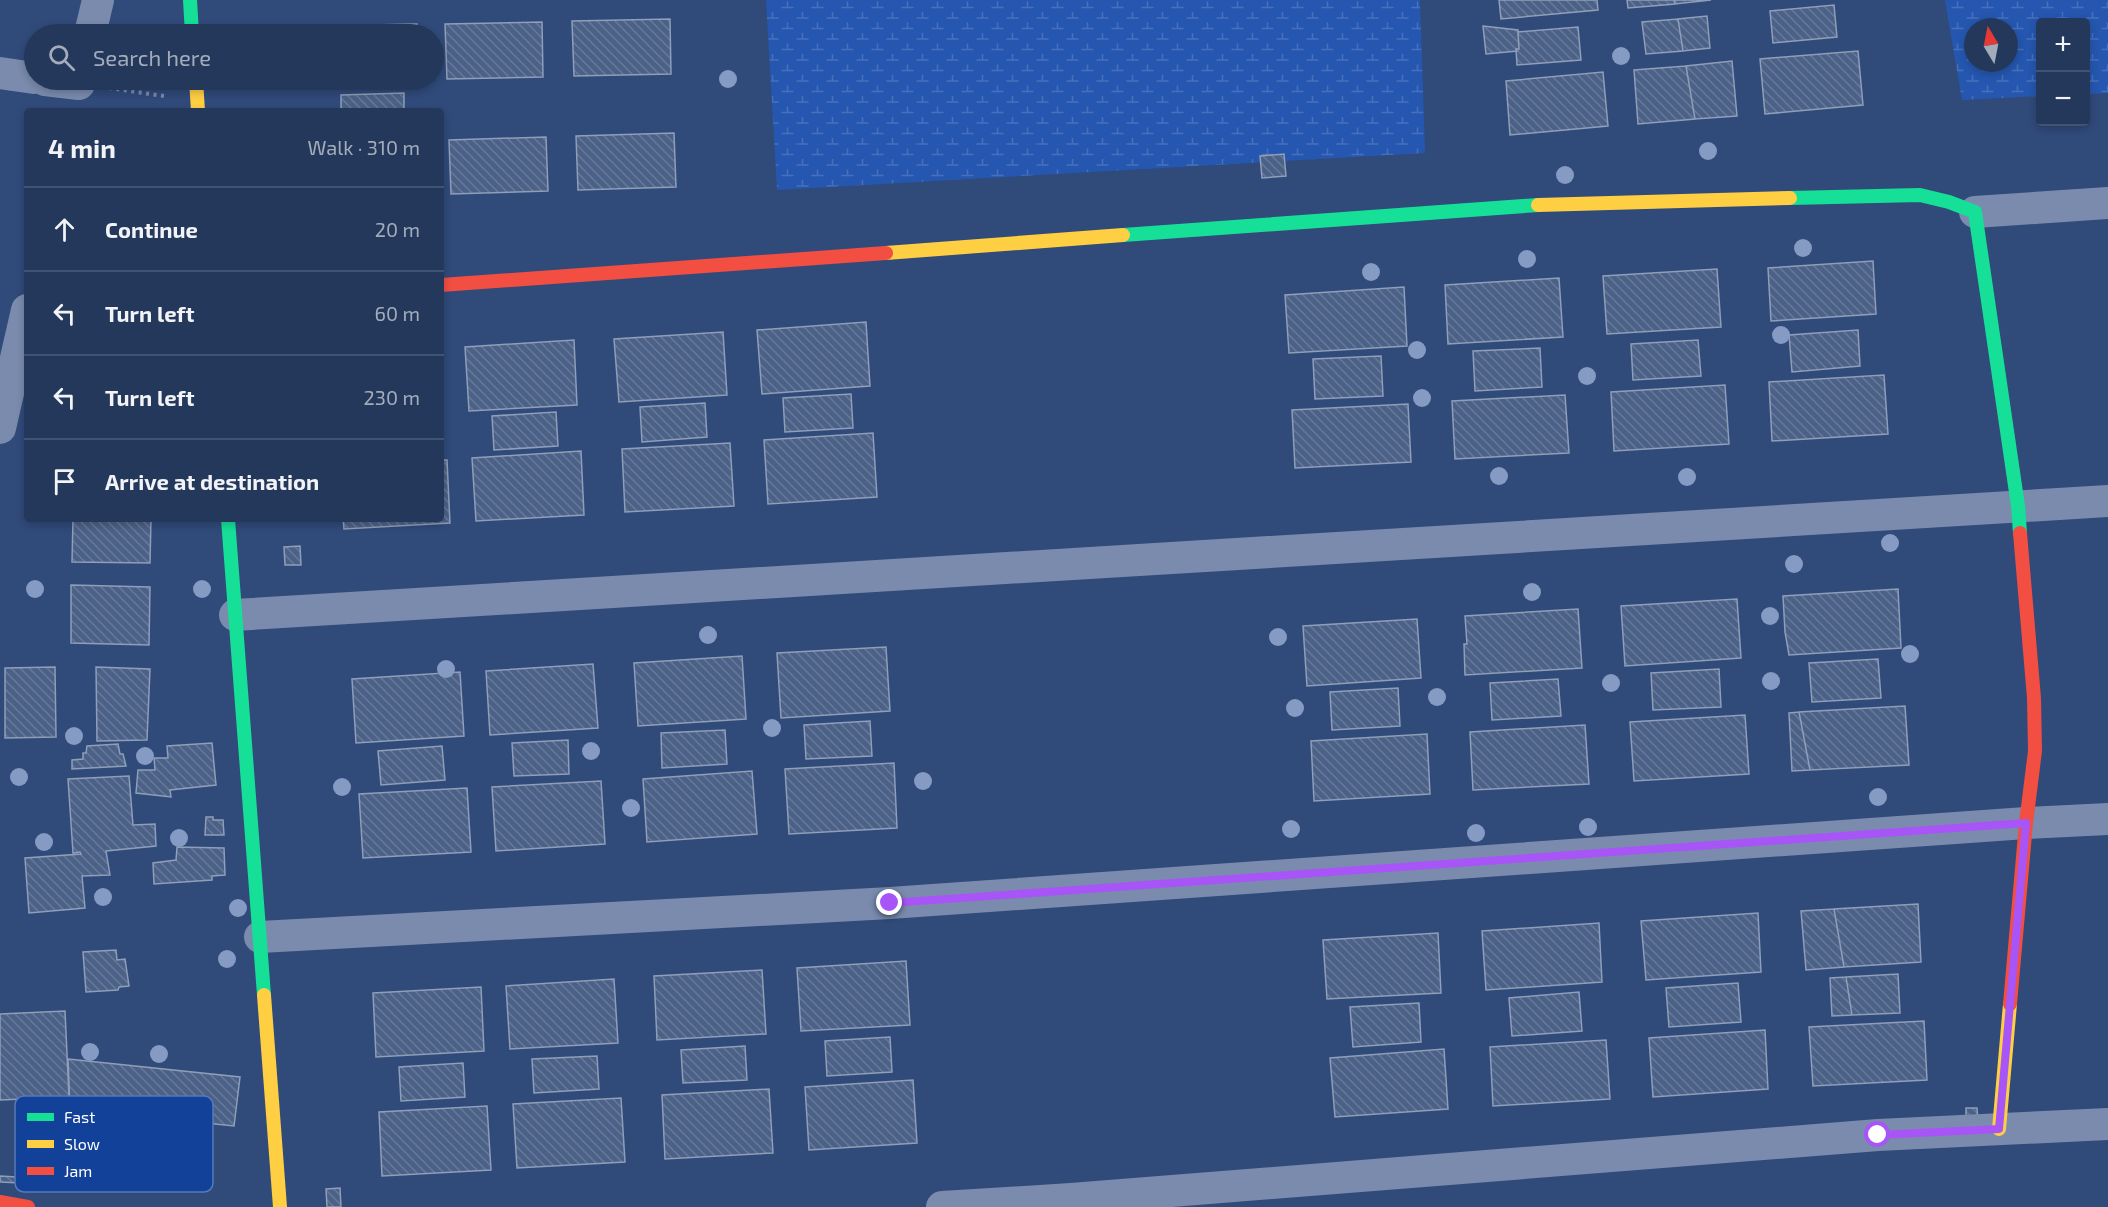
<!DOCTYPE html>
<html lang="en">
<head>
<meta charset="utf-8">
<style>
	body { margin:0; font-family:"Exo 2",sans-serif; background:#2c3f62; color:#f1f3f6 }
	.controls { position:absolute; right:18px; top:18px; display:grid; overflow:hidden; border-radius:6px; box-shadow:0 3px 9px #0003 }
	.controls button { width:54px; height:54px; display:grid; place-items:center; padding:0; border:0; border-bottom:2px solid #415272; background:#24385c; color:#f1f3f6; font:30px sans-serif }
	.compass { position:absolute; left:1964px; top:18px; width:54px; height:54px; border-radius:50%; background:#24385c; box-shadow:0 3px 9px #0003; rotate:350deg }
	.stop { position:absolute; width:18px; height:18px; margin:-14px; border:4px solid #a855f7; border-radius:50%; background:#fff }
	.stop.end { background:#a855f7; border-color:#fff; box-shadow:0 2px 6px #0008 }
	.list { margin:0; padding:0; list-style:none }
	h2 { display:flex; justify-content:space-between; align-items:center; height:78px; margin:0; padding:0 24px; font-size:26px }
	h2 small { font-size:20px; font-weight:400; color:#a3acbb }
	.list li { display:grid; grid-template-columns:39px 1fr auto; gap:18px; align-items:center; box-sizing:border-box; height:84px; padding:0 24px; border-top:2px solid #415272 }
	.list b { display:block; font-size:22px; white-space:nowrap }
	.list em { font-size:20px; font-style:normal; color:#a3acbb }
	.icon { flex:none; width:33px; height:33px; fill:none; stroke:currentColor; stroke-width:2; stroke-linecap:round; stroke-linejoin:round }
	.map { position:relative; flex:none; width:2108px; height:1207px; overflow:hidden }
	.search { position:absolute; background:#24385c; box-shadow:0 3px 9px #0003; left:24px; top:24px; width:420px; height:66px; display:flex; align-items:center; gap:15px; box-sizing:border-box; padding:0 21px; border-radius:33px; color:#a3acbb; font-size:22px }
	.panel { position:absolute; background:#24385c; box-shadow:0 3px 9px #0003; left:24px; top:108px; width:420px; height:414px; border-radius:6px }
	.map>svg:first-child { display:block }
</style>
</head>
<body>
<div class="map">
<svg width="2108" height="1207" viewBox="0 0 2108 1207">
	<defs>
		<pattern id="wetland-marsh" width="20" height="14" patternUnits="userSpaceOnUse" patternTransform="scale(1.5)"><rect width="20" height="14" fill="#2557b0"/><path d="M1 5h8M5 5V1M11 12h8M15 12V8" fill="none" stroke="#4670bc"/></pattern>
		<pattern id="building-back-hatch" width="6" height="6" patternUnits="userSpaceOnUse" patternTransform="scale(1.5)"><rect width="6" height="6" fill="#4c6187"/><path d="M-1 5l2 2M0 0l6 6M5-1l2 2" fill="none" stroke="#677999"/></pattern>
	</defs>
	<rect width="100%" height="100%" fill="#304a7a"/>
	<!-- wetland -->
	<path fill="url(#wetland-marsh)" fill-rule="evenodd" d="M766,0H1420L1425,153L777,190Z
		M1945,0H2108V93L2086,94V22H2040V96L1962,100ZM1973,27H2009V63H1973Z"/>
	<!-- building -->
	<path fill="url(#building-back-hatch)" stroke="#8f9eb9" stroke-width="1.5" d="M1499,0H1597L1598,10L1501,19Z
		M1627,0H1674L1675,4L1628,8Z
		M1674,0H1711L1675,4Z
		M1834,5L1837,37L1773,43L1770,11Z
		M1707,16L1710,48L1683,51L1678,19Z
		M670,19L671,74L574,76L572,21Z
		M1678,19L1683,51L1646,54L1642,22Z
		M542,22L543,77L447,79L445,24Z
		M417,24L418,34H319V26Z
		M1483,26L1518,30L1519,49H1516L1517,51L1486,54Z
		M1578,27L1581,60L1517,65L1516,49H1519L1518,32Z
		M1858,51L1863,105L1765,114L1760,59Z
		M1732,61L1737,116L1695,119L1686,66Z
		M1686,66L1695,119L1638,124L1634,70Z
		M1603,72L1608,126L1510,135L1506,81Z
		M320,80H385L320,81Z
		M404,93V111H341V95Z
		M674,133L676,187L578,190L576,136Z
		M546,137L548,191L451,194L449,140Z
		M1284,154L1286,176L1262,178L1260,156Z
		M1873,261L1876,314L1771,321L1768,268Z
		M1717,269L1721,327L1607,334L1603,276Z
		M1559,278L1563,337L1448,344L1445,285Z
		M1404,287L1407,346L1289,353L1285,295Z
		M866,322L870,386L762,394L757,330Z
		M1858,330L1860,366L1792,372L1789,335Z
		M723,332L727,395L619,402L614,339Z
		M574,340L577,405L469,411L465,347Z
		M1698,340L1701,376L1633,380L1631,344Z
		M1540,348L1542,387L1475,391L1473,351Z
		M1381,356L1383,396L1315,399L1313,359Z
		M1884,375L1888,434L1772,441L1769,382Z
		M1725,385L1729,444L1614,451L1611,392Z
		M851,394L853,428L785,432L783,398Z
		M1565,395L1569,453L1455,459L1452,401Z
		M705,403L707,437L642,442L640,407Z
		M1408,404L1411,462L1295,468L1292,410Z
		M556,412L558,446L494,450L492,416Z
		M873,433L877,497L768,504L764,440Z
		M730,443L734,506L625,512L622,449Z
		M581,451L584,515L476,521L472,458Z
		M441,460H447L450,523L344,529L343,519H441Z
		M73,519H151L150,563L72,562Z
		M300,546L301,565H285L284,547Z
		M71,585L150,587L149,645L71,643Z
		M1898,589L1901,648L1789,655L1785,632L1783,596Z
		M1737,599L1741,658L1625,666L1621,606Z
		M1578,609L1582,668L1465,675L1464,644H1467L1465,616Z
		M1417,619L1421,678L1307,686L1303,626Z
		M886,647L890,711L781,718L777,653Z
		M742,656L746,719L638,726L634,663Z
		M1878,659L1881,698L1812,702L1809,663Z
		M593,664L598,728L490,735L486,671Z
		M55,667L56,737L5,738V668Z
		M96,667L150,669L147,740L97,741Z
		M1719,669L1721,707L1653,710L1651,673Z
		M460,672L464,736L356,743L352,679Z
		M1558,679L1561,716L1492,720L1490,683Z
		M1398,688L1400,726L1332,730L1330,692Z
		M1905,706L1909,765L1810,770L1799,712Z
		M1799,712L1810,770L1792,771L1789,713Z
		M1745,715L1749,774L1634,781L1630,722Z
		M870,721L872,756L806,759L804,725Z
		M1585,725L1589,784L1473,790L1470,732Z
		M725,730L727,764L662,768L661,733Z
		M1427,734L1430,794L1314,801L1311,741Z
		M568,740L569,774L514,776L512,743Z
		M212,743L216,785L170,790L171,797L136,793L138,770H155L154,758H168L167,746Z
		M118,744L120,754H123L126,766L72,769V760L83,759V753H86L87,746Z
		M442,746L445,780L381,785L378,751Z
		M894,763L897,828L789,834L785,769Z
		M752,771L757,834L647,842L643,779Z
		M129,776L133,825L155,824L156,846L106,851L110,875L82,876L85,908L29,913L25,858L81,854L80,852L73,853L68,779Z
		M601,781L605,844L496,851L492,787Z
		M467,788L471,852L363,858L359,794Z
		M206,817H213V820H223L224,835H205Z
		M177,847L224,848L225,875L212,876V880L154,884L153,863L176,860Z
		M1918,904L1921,962L1844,967L1834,909Z
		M1834,909L1844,967L1806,970L1801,911Z
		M1758,913L1761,972L1646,980L1641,921Z
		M1599,923L1602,982L1486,990L1482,931Z
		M1438,933L1441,993L1327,999L1323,940Z
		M116,950L117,960L125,959L129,986L119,987L118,990L86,992L83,952Z
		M906,961L910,1025L801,1031L797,968Z
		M762,970L766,1034L657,1040L654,976Z
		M1898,974L1900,1013L1852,1015L1846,977Z
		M1846,977L1852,1015L1832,1016L1830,978Z
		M614,979L618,1043L510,1049L506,986Z
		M1738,983L1741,1022L1669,1027L1666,988Z
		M481,987L484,1051L376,1057L373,993Z
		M1579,992L1582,1031L1512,1036L1509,998Z
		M1419,1003L1421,1042L1353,1047L1350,1007Z
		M65,1011L69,1097L0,1100V1014Z
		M1924,1021L1927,1080L1813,1086L1809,1027Z
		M1765,1030L1768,1089L1653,1097L1649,1038Z
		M890,1037L892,1072L827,1076L825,1041Z
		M1606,1040L1610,1099L1493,1106L1490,1047Z
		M745,1046L747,1080L683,1083L681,1050Z
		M1444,1049L1448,1109L1335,1117L1330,1058Z
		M597,1056L599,1089L534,1093L532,1059Z
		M68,1059L240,1077L234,1126L70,1109Z
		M463,1063L465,1097L401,1101L399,1067Z
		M913,1080L917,1143L809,1150L805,1087Z
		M769,1089L773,1153L665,1159L662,1095Z
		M621,1098L625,1162L517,1168L513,1104Z
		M487,1106L491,1170L382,1176L379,1112Z
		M1966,1108H1977L1978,1122H1966Z
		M18,1168L28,1170V1181L20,1180V1183L0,1182V1176L17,1177Z
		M340,1188L341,1207H327L326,1189Z"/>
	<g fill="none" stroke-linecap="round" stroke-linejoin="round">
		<!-- path -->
		<path stroke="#7a8bad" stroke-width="4" stroke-dasharray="3 4.5" stroke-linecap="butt" d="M109,88L164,96"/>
		<!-- street -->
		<path stroke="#7a8bad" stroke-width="32" d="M90,34L98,0
			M0,73L34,78
			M45,80L79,84
			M1975,212L2108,203
			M0,428L27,310
			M235,615L2108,501
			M260,937L890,903L2026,823L2108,819
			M942,1207L1071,1199L1878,1135L2108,1124"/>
		<!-- fast -->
		<path stroke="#16e098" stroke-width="14" d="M190,0L192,34
			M1790,198L1920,195L1949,202L1975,212L2018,506L2020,533
			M1123,235L1538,205
			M228,519L264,995"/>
		<!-- slow -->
		<path stroke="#ffcf43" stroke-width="14" d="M196,80L198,111
			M1538,205L1790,198
			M886,253L1123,235
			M264,995L280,1207
			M1999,1129L2010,1004"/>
		<!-- jam -->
		<path stroke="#f24e42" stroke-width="14" d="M441,285L886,253
			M2010,1004L2026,823L2035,751L2034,698L2020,533
			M0,1202L28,1207"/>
	</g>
	<!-- trees -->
	<g fill="#859bc3">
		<circle cx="1621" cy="56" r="9"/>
		<circle cx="728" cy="79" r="9"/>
		<circle cx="1708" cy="151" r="9"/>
		<circle cx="1565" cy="175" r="9"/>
		<circle cx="1803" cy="248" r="9"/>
		<circle cx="1527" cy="259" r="9"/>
		<circle cx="1371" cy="272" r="9"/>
		<circle cx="1781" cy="335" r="9"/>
		<circle cx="1417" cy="350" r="9"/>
		<circle cx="1587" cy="376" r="9"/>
		<circle cx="1422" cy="398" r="9"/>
		<circle cx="1499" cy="476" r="9"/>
		<circle cx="1687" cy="477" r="9"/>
		<circle cx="1890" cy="543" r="9"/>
		<circle cx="1794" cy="564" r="9"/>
		<circle cx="35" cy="589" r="9"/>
		<circle cx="202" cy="589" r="9"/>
		<circle cx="1532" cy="592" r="9"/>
		<circle cx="1770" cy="616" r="9"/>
		<circle cx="708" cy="635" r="9"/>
		<circle cx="1278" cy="637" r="9"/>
		<circle cx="1910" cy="654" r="9"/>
		<circle cx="446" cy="669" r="9"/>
		<circle cx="1771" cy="681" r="9"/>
		<circle cx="1611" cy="683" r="9"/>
		<circle cx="1437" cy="697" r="9"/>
		<circle cx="1295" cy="708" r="9"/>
		<circle cx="772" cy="728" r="9"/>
		<circle cx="74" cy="736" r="9"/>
		<circle cx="591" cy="751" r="9"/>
		<circle cx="145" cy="756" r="9"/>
		<circle cx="19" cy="777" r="9"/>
		<circle cx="923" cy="781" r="9"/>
		<circle cx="342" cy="787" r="9"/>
		<circle cx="1878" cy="797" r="9"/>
		<circle cx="631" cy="808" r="9"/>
		<circle cx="1588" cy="827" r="9"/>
		<circle cx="1291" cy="829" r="9"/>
		<circle cx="1476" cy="833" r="9"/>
		<circle cx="179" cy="838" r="9"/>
		<circle cx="44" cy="842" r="9"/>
		<circle cx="103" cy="897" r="9"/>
		<circle cx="238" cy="908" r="9"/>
		<circle cx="227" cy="959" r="9"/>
		<circle cx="90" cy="1052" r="9"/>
		<circle cx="159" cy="1054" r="9"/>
	</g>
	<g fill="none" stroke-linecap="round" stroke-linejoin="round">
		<!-- route -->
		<path stroke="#a855f7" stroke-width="8" d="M890,903L2026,823L1999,1129L1878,1135"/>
	</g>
	<!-- legend -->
	<rect x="15" y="1096" width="198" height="96" rx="9" fill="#114199" stroke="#587ab8" stroke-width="1.5"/>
	<rect x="27" y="1113" width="27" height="8" fill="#16e098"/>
	<rect x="27" y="1140" width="27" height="8" fill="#ffcf43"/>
	<rect x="27" y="1167" width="27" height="8" fill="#f24e42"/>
	<g font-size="16" fill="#fff">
		<text x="64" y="1123">Fast</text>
		<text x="64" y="1150">Slow</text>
		<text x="64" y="1177">Jam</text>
	</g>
</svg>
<div class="controls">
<button>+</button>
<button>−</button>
</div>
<svg class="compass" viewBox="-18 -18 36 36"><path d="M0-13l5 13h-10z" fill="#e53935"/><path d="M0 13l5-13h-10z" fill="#a3acbb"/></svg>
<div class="stop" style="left:1878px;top:1135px"></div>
<div class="stop end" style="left:890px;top:903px"></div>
<div class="search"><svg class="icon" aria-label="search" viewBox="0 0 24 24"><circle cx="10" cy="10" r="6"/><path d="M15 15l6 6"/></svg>Search here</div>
<section class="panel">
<h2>4 min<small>Walk · 310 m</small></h2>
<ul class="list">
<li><svg class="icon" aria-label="ahead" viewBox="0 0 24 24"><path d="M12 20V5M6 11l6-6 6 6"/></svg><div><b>Continue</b></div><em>20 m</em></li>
<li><svg class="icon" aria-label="left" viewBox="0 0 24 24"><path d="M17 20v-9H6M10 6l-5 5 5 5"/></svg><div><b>Turn left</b></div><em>60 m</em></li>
<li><svg class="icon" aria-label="left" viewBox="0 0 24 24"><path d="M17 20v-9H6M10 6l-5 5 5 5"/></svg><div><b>Turn left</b></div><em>230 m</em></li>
<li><svg class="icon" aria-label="arrive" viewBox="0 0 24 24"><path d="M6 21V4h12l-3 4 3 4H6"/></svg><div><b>Arrive at destination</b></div></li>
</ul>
</section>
</div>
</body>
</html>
